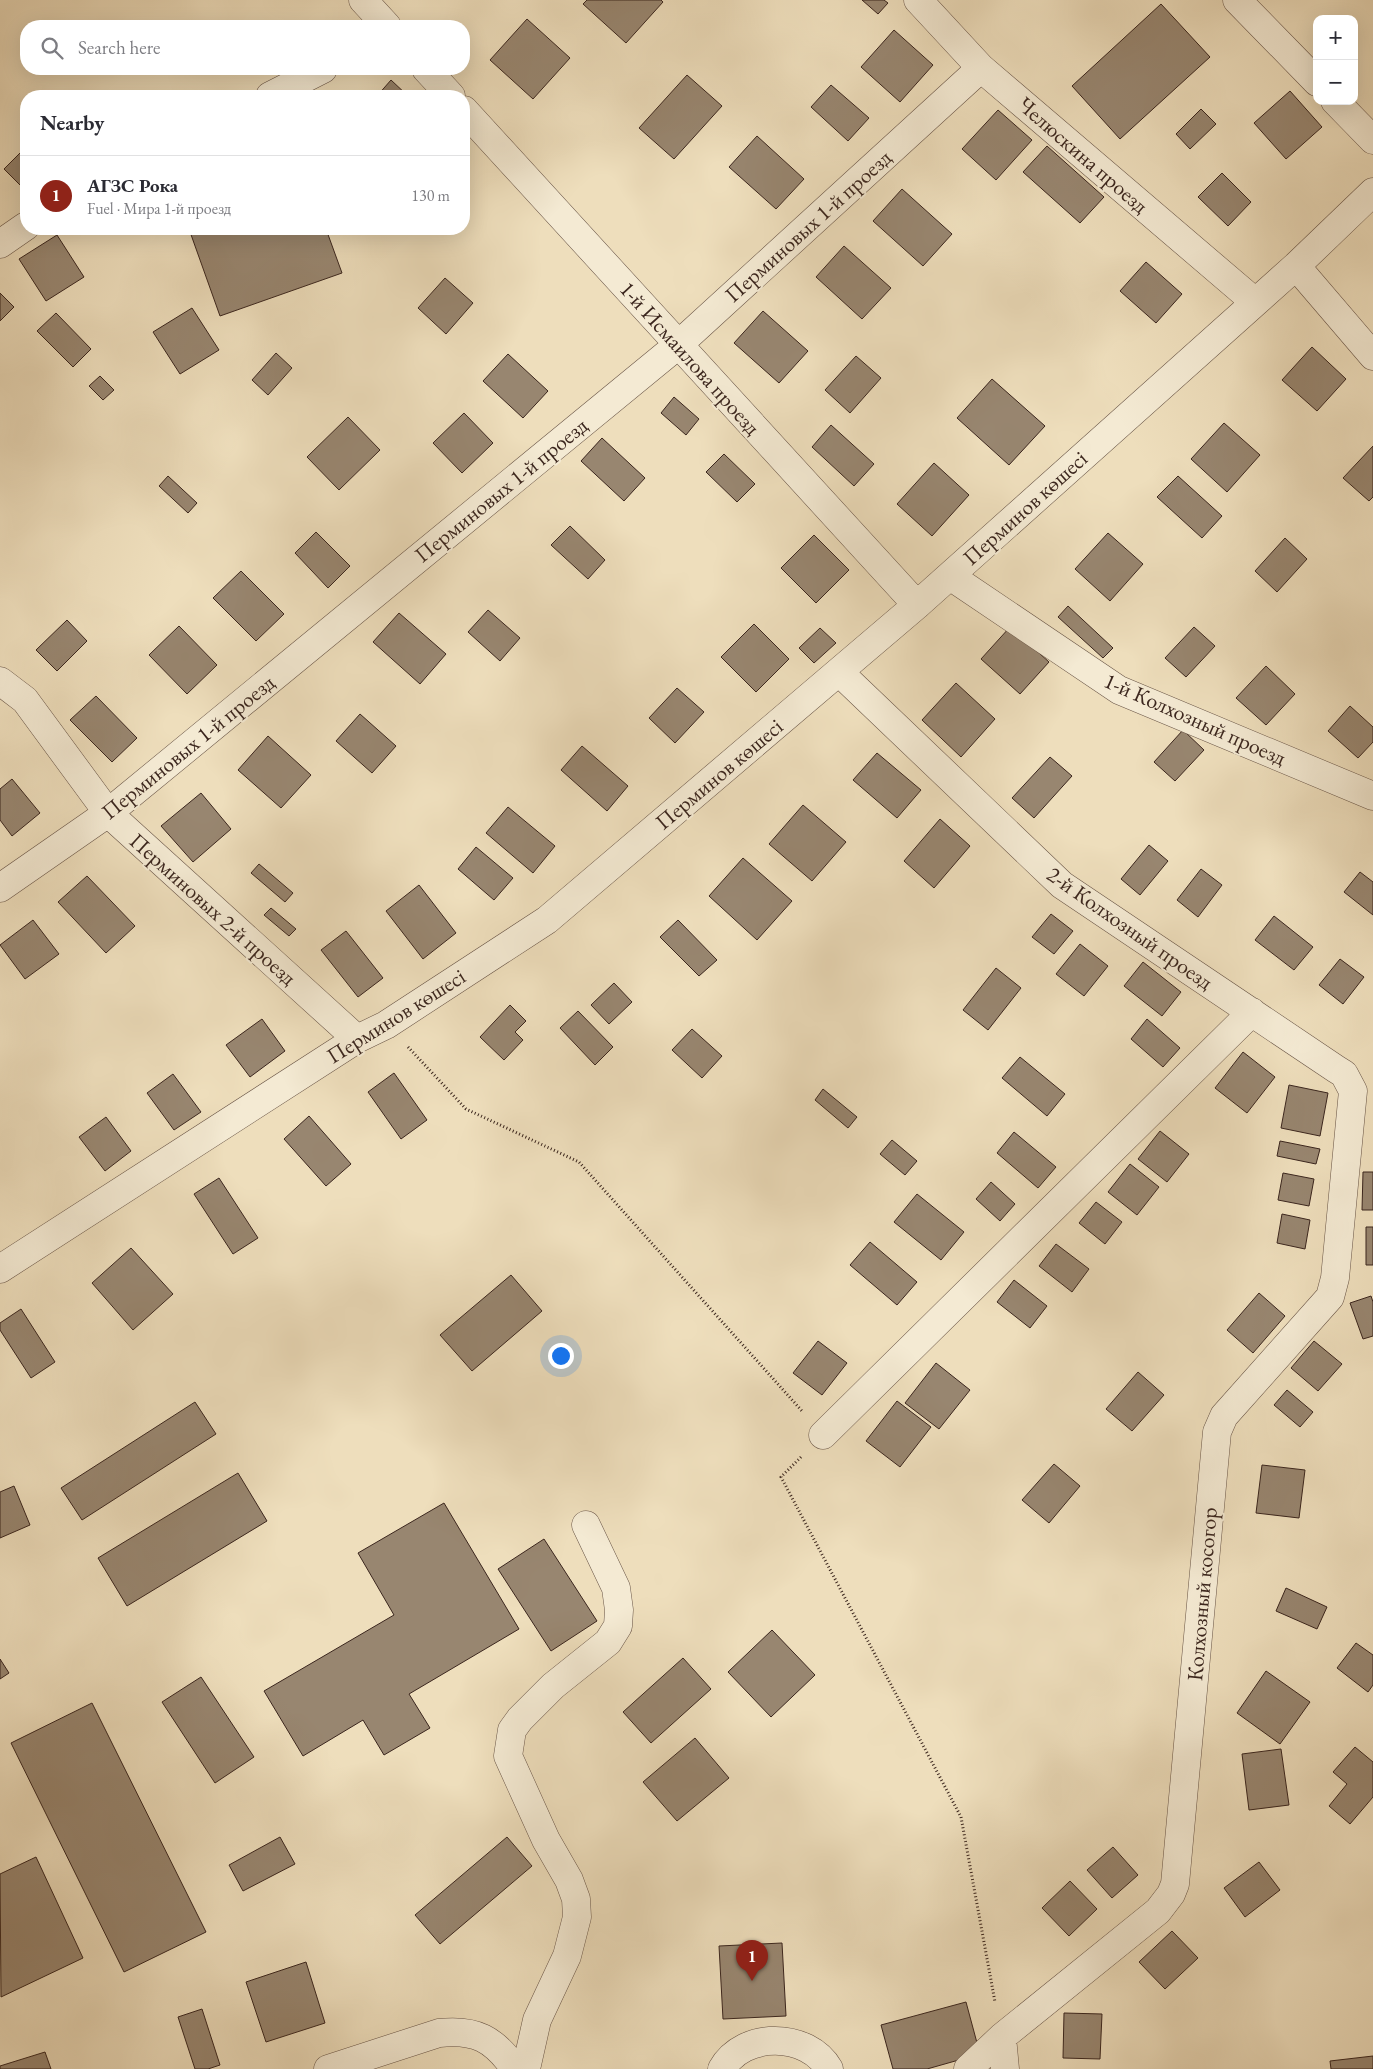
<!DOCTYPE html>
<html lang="en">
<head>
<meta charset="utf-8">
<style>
	body { margin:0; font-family:"EB Garamond",serif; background:#f2f2f3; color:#2b2b33 }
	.controls { position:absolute; right:15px; top:15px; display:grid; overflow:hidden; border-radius:10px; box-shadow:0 5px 20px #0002 }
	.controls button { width:45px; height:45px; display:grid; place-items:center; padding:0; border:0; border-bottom:1px solid #e1e1e2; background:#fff; color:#2b2b33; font:25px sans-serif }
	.you { position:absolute; left:560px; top:1355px; width:18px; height:18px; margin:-12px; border:4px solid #fff; border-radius:50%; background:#1a73e8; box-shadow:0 0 0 8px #1a73e833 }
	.badge { display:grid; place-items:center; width:32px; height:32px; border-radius:50%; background:#8f2418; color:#fff; font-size:16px; font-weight:700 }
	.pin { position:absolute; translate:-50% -41px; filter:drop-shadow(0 1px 2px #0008) }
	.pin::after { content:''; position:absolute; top:26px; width:18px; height:15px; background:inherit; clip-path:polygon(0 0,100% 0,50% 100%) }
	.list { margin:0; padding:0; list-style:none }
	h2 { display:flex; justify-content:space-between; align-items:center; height:65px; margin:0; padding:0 20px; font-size:21px }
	h2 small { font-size:16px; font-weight:400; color:#7c7c81 }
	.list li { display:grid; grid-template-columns:32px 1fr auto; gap:15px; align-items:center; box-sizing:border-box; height:80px; padding:0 20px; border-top:1px solid #e1e1e2 }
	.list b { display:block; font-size:19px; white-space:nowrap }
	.list p { margin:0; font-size:16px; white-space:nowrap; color:#7c7c81 }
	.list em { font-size:16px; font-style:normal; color:#7c7c81 }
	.icon { flex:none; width:28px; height:28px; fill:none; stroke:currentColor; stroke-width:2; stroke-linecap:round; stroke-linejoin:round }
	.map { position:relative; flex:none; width:1373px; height:2069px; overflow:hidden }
	.search { position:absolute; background:#fff; box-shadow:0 5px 20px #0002; left:20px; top:20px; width:450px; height:55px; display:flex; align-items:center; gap:12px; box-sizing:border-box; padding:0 18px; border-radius:20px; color:#7c7c81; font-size:19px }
	.panel { position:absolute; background:#fff; box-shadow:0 5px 20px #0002; left:20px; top:90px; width:450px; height:145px; border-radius:20px }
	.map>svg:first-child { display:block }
</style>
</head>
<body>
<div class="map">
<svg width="1373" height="2069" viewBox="0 0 1373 2069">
	<rect width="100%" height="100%" fill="#eedebc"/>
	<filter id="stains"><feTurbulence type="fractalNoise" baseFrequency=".004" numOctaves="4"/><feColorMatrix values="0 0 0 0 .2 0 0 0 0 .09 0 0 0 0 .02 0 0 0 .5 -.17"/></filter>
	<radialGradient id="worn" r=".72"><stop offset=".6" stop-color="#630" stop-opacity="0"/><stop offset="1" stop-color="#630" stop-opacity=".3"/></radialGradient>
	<!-- building -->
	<path fill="#988670" stroke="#3b261e" d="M587,0H661L663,2L626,43L583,4Z
		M862,0H884L888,3L878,14Z
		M1161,4L1210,57L1120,139L1072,86Z
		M527,19L570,58L533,99L490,60Z
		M894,30L933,65L900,102L861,67Z
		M687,75L722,106L674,159L639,128Z
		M391,80L408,96H377Z
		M831,85L869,118L848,141L811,107Z
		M1290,91L1322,127L1286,159L1254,123Z
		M1201,109L1216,124L1190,149L1176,134Z
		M998,110L1032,140L996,180L962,149Z
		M757,136L804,179L776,209L729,167Z
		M1047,146L1104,197L1080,223L1023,172Z
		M20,153L26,159L25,190L4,169Z
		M1222,173L1251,202L1228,226L1198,197Z
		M902,189L952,234L923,266L873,221Z
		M189,229H326L342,273L220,316Z
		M57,235L84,277L46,301L19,259Z
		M844,246L891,288L862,319L816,277Z
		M1146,262L1182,294L1156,323L1120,291Z
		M445,278L473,303L446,334L418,308Z
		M0,293L14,307L0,321Z
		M192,308L219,350L180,374L153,332Z
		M763,311L808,351L779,383L734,343Z
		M56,313L91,349L73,367L37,331Z
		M1312,347L1346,379L1317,411L1282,380Z
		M276,353L292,368L268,395L252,380Z
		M508,354L548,391L523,418L483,381Z
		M856,356L881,378L850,413L825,390Z
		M100,376L114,390L103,400L89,386Z
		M992,379L1045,426L1009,465L957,418Z
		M674,397L699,419L686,435L661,413Z
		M464,413L493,443L462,473L433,443Z
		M348,417L380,450L339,490L307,457Z
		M1224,423L1260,455L1227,492L1191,459Z
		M831,425L874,464L854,486L812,447Z
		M602,438L645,478L624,501L581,461Z
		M1373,446V497L1369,501L1343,478Z
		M724,454L755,484L737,502L706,472Z
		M934,463L969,495L932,536L897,504Z
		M168,476L197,503L188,513L159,486Z
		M1178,476L1222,516L1202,538L1157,497Z
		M570,526L605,560L588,579L551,545Z
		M316,532L350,566L328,588L295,553Z
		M1108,533L1143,564L1110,601L1075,569Z
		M814,535L849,570L816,603L781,568Z
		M1285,538L1307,559L1277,592L1255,571Z
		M241,571L284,614L256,641L213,598Z
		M1068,606L1113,648L1103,658L1058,617Z
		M488,610L520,638L500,661L468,632Z
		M399,613L446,654L420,684L373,642Z
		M67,620L87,641L57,671L36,650Z
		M754,624L789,659L756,692L721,657Z
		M179,626L217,665L187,694L149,655Z
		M1010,627L1049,662L1020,694L981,659Z
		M1194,627L1215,646L1186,677L1165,658Z
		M820,628L836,643L814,663L799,648Z
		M1266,666L1295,694L1266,725L1236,698Z
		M956,683L995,719L961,757L922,720Z
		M677,688L704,712L675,743L649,718Z
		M96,696L137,738L112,762L70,720Z
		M1350,706L1373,727V742L1358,758L1328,731Z
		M360,714L396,746L372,773L336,741Z
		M1183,730L1204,750L1175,781L1154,762Z
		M268,736L311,775L281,808L238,770Z
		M582,746L628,786L607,811L561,770Z
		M877,753L921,790L897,818L853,780Z
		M1050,757L1072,776L1034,818L1012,798Z
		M12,779L40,813L12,836L0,820V789Z
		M201,793L231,829L193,862L161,826Z
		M803,805L846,842L812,881L769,844Z
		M508,807L555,846L533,873L486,833Z
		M940,819L970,846L934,888L904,861Z
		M1149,845L1168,861L1140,895L1121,879Z
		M476,847L513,878L494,900L458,869Z
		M743,858L792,901L757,940L709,896Z
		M259,864L293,893L285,902L251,873Z
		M1201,869L1222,885L1198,917L1177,900Z
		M1360,872L1373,882V915L1344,892Z
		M87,876L135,926L106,953L58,902Z
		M419,885L456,933L423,959L386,911Z
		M271,908L296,929L289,936L264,915Z
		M1051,914L1073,931L1054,954L1032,937Z
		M1274,916L1313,947L1294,970L1255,940Z
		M33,920L59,954L25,979L0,945Z
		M678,920L717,960L699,976L660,937Z
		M346,931L383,978L358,997L321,950Z
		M1080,944L1108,966L1084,996L1056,974Z
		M1340,959L1364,977L1343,1004L1319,985Z
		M1143,962L1181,992L1162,1016L1124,986Z
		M996,968L1021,988L988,1030L963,1010Z
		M614,983L632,1002L609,1024L591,1005Z
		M510,1005L526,1021L515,1032L523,1040L504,1060L480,1037Z
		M578,1011L613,1047L595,1065L560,1028Z
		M262,1019L285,1051L250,1077L226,1045Z
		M1147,1019L1180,1048L1163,1067L1131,1039Z
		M692,1029L722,1056L702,1078L672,1050Z
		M1243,1052L1275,1077L1247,1113L1215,1088Z
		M1020,1057L1065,1094L1047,1116L1002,1078Z
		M394,1073L427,1120L401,1139L368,1092Z
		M173,1074L201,1112L174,1130L147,1093Z
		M1289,1085L1328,1093L1320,1136L1281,1128Z
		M823,1089L857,1117L848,1128L815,1100Z
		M309,1116L351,1164L326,1186L284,1139Z
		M106,1117L131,1151L105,1171L79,1137Z
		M1160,1131L1189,1154L1167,1182L1138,1159Z
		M1014,1132L1056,1167L1038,1188L997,1153Z
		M892,1140L917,1161L905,1175L880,1154Z
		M1280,1141L1320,1149L1316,1164L1277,1156Z
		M1130,1164L1159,1187L1137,1215L1108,1192Z
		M1363,1172H1373V1210H1362Z
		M1283,1173L1314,1179L1309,1206L1278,1200Z
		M219,1178L258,1238L233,1254L194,1194Z
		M991,1182L1015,1204L1000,1221L976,1199Z
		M917,1194L964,1232L941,1260L894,1222Z
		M1096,1202L1122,1222L1105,1244L1079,1223Z
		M1282,1214L1310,1220L1305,1249L1277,1243Z
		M1366,1227H1373V1265H1366Z
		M870,1242L917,1282L897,1305L850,1265Z
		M1056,1244L1089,1269L1072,1292L1039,1266Z
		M131,1248L173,1294L133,1330L92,1283Z
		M511,1275L542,1311L472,1371L440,1335Z
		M1014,1280L1047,1306L1030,1328L997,1302Z
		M1259,1293L1285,1316L1253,1353L1227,1330Z
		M1371,1296L1373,1302V1336L1363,1339L1350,1303Z
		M21,1309L55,1362L31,1378L0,1330V1323Z
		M818,1341L847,1363L822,1395L793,1373Z
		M1314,1341L1342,1364L1318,1391L1291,1368Z
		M936,1363L970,1390L939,1429L905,1403Z
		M1138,1372L1164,1395L1132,1431L1106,1409Z
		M1287,1390L1313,1412L1300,1427L1274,1405Z
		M897,1401L931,1427L900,1467L866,1441Z
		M195,1402L216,1434L82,1520L61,1488Z
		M1054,1464L1080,1486L1049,1523L1022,1500Z
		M1262,1465L1305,1470L1299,1518L1256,1513Z
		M238,1473L267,1521L127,1606L98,1558Z
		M14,1486L30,1525L0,1538V1492Z
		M444,1503L519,1629L409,1694L430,1728L384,1755L363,1720L303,1756L264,1691L394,1615L358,1553Z
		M544,1539L597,1621L551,1651L498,1569Z
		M1286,1588L1327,1607L1317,1629L1276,1611Z
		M772,1630L815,1675L771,1717L728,1672Z
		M1356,1643L1373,1655V1685L1368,1692L1337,1668Z
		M683,1658L711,1689L651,1743L623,1712Z
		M0,1659L9,1673L0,1679Z
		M1266,1671L1310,1702L1280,1744L1237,1713Z
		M201,1677L254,1757L215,1783L162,1702Z
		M92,1703L206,1932L124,1972L11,1743Z
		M695,1738L729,1778L677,1821L643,1782Z
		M1355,1747L1373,1762V1797L1350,1824L1329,1806L1347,1784L1333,1772Z
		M1281,1749L1289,1805L1249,1810L1242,1754Z
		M280,1837L295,1864L243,1891L229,1865Z
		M507,1837L532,1866L440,1944L415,1915Z
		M1113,1847L1138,1875L1112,1898L1087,1870Z
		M36,1857L83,1958L1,1997L0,1874Z
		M1259,1862L1280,1890L1245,1917L1224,1888Z
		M1070,1881L1097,1909L1069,1936L1042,1908Z
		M1172,1931L1198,1958L1165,1989L1139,1962Z
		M782,1943L786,2016L723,2019L719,1946Z
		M306,1962L325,2023L266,2042L246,1982Z
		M966,2002L980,2054L927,2069H893L881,2025Z
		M202,2009L220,2065L208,2069H195L178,2017Z
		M1064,2013L1102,2014L1100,2059L1063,2058Z
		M45,2052L51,2069H0V2066Z
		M1373,2056V2069H1331L1330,2061Z"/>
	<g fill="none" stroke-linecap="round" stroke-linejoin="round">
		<defs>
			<path id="minor" d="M363,0L387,26
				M918,0L981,68L1255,302
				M1237,0L1317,82
				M426,69L451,96
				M270,96L323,69
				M1335,101L1373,140
				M464,110L917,605
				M0,244L26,226
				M1296,266L1373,356
				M950,576L1119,690L1373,796
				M839,672L1062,885L1336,1069L1344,1074L1353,1091L1335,1278L1330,1297L1224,1416L1217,1432L1175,1884L1171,1894L1158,1911L1002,2037L1005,2069
				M0,681L25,700L108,813L357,1039
				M0,888L108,813L678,345L981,68
				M0,1269L357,1039L386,1025L547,920L917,605L1296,266L1373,192
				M823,1435L1252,1012
				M328,2069L439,2033C476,2029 494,2039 515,2069
				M526,2069L537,2020L567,1956L577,1917L576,1899L569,1880L546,1840L508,1756L512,1730L520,1719L553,1686L608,1642L618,1626L619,1610L616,1588L586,1525
				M722,2069C743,2031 808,2032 829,2069
				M968,2069L1002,2037"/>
		</defs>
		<!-- minor casing -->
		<use href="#minor" stroke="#685446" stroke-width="29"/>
		<!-- path -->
		<path stroke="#3b261e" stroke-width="3" stroke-dasharray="1 2.5" stroke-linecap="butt" d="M408,1047L466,1109L579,1162L802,1411
			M801,1457L781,1477L961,1817L995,2002"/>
		<!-- minor -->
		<use href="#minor" stroke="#f4ead3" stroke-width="28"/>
	</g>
	<g text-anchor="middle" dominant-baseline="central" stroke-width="4" stroke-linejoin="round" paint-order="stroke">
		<!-- street labels -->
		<g font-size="22" fill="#3b261e" stroke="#f4ead3">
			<text transform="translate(1083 155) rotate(41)">Челюскина проезд</text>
			<text transform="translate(808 226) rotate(-42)">Перминовых 1-й проезд</text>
			<text transform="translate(690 358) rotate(48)">1-й Исмаилова проезд</text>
			<text transform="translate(501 490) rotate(-39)">Перминовых 1-й проезд</text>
			<text transform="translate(1025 508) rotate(-42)">Перминов көшесі</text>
			<text transform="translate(1195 719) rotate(24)">1-й Колхозный проезд</text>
			<text transform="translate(188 747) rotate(-39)">Перминовых 1-й проезд</text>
			<text transform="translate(719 774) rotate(-40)">Перминов көшесі</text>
			<text transform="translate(213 909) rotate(42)">Перминовых 2-й проезд</text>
			<text transform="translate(1130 928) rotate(35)">2-й Колхозный проезд</text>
			<text transform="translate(396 1016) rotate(-32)">Перминов көшесі</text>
			<text transform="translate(1202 1594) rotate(-85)">Колхозный косогор</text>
		</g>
	</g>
	<rect width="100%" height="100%" filter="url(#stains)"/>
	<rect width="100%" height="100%" fill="url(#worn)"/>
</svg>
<div class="controls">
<button>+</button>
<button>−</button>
</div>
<div class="you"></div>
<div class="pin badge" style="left:752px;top:1981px">1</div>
<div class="search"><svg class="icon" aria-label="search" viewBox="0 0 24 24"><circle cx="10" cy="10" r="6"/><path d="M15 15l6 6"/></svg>Search here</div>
<section class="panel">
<h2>Nearby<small></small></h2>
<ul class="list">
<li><span class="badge">1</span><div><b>АГЗС Рока</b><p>Fuel · Мира 1-й проезд</p></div><em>130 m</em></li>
</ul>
</section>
</div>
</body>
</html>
